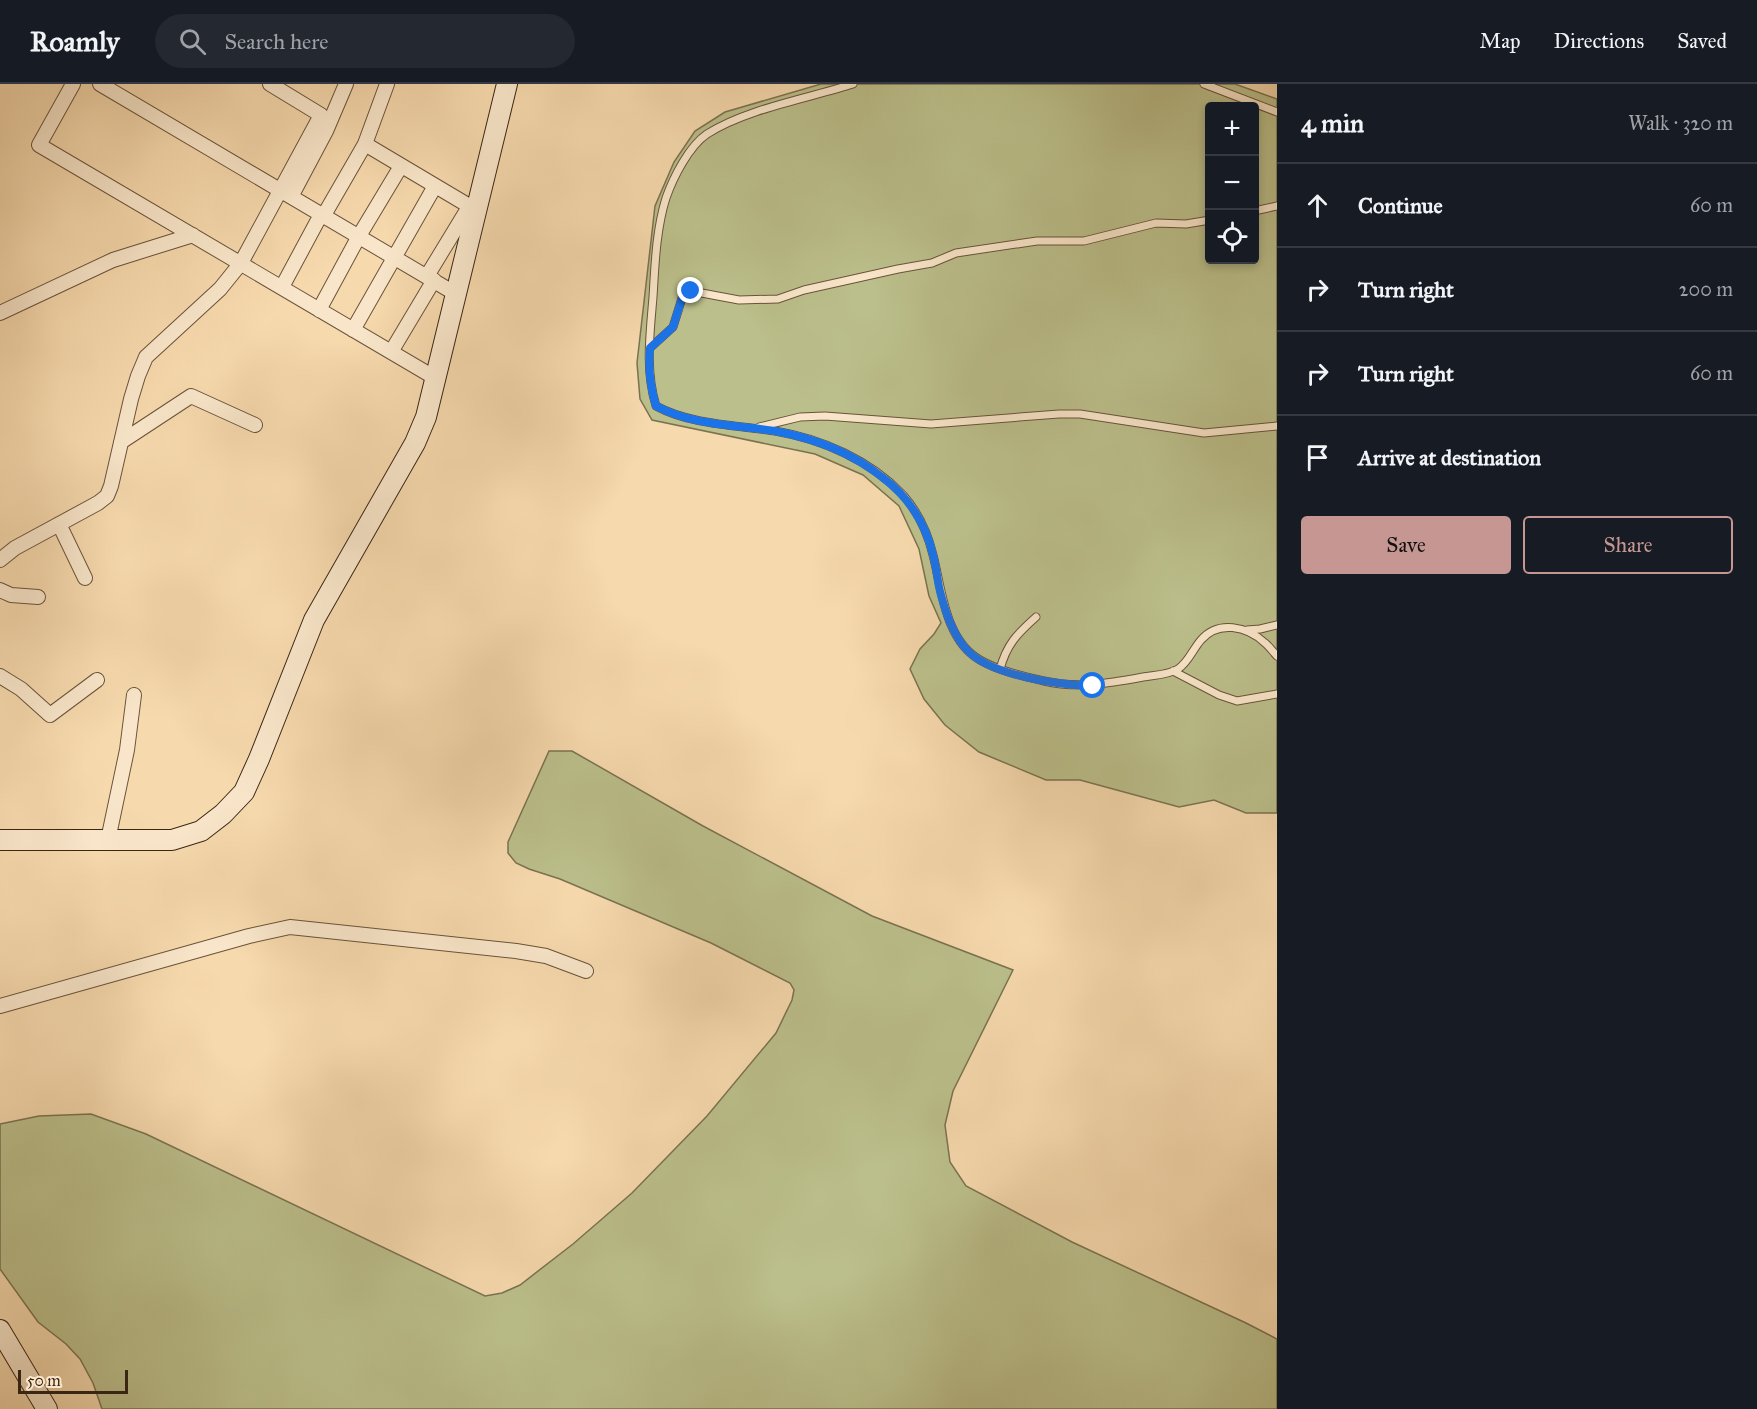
<!DOCTYPE html>
<html lang="en">
<head>
<meta charset="utf-8">
<style>
	body { margin:0; font-family:"IM FELL Great Primer",serif; background:#242831; color:#f1f3f6 }
	.controls { position:absolute; right:18px; top:18px; display:grid; overflow:hidden; border-radius:6px; box-shadow:0 3px 9px #0003 }
	.controls button { width:54px; height:54px; display:grid; place-items:center; padding:0; border:0; border-bottom:2px solid #363941; background:#171b24; color:#f1f3f6; font:30px sans-serif }
	.scale { position:absolute; left:18px; bottom:15px; width:110px; box-sizing:border-box; padding-left:6px; border:3px solid #3b2614; border-top:0; font-size:16px; line-height:21px; white-space:nowrap; color:#3b2614; -webkit-text-stroke:4px #f9e6ca; paint-order:stroke }
	.stop { position:absolute; width:18px; height:18px; margin:-14px; border:4px solid #1a73e8; border-radius:50%; background:#fff }
	.stop.end { background:#1a73e8; border-color:#fff; box-shadow:0 2px 6px #0008 }
	.list { margin:0; padding:0; list-style:none }
	h2 { display:flex; justify-content:space-between; align-items:center; height:78px; margin:0; padding:0 24px; font-size:26px }
	h2 small { font-size:20px; font-weight:400; color:#9ea1a6 }
	.list li { display:grid; grid-template-columns:39px 1fr auto; gap:18px; align-items:center; box-sizing:border-box; height:84px; padding:0 24px; border-top:2px solid #363941 }
	.list b { display:block; font-size:22px; white-space:nowrap }
	.list em { font-size:20px; font-style:normal; color:#9ea1a6 }
	.actions { display:flex; gap:12px; padding:18px 24px }
	.actions a { flex:1; padding:14px 0; border:2px solid #c59692; border-radius:6px; text-align:center; font-size:21px; color:#c59692 }
	.actions .main { background:#c59692; color:#111 }
	.icon { flex:none; width:33px; height:33px; fill:none; stroke:currentColor; stroke-width:2; stroke-linecap:round; stroke-linejoin:round }
	.map { position:relative; flex:none; width:1277px; height:1325px; overflow:hidden }
	header { display:flex; align-items:center; gap:36px; box-sizing:border-box; height:84px; padding:0 30px; background:#171b24; border-bottom:2px solid #363941 }
	header strong { font-size:28px }
	nav { display:flex; gap:33px; margin-inline-start:auto; font-size:21px }
	.search { width:420px; height:54px; background:#242831; display:flex; align-items:center; gap:15px; box-sizing:border-box; padding:0 21px; border-radius:33px; color:#9ea1a6; font-size:22px }
	main { display:flex }
	aside { flex:1; background:#171b24 }
	.map>svg:first-child { display:block }
</style>
</head>
<body>
<header>
<strong>Roamly</strong>
<div class="search"><svg class="icon" aria-label="search" viewBox="0 0 24 24"><circle cx="10" cy="10" r="6"/><path d="M15 15l6 6"/></svg>Search here</div>
<nav><a>Map</a><a>Directions</a><a>Saved</a></nav>
</header>
<main>
<div class="map">
<svg width="1277" height="1325" viewBox="0 0 1277 1325">
	<rect width="100%" height="100%" fill="#f6d9ad"/>
	<filter id="stains"><feTurbulence type="fractalNoise" baseFrequency=".00333" numOctaves="4"/><feColorMatrix values="0 0 0 0 .2 0 0 0 0 .09 0 0 0 0 .02 0 0 0 .5 -.17"/></filter>
	<radialGradient id="worn" r=".72"><stop offset=".6" stop-color="#630" stop-opacity="0"/><stop offset="1" stop-color="#630" stop-opacity=".3"/></radialGradient>
	<!-- green -->
	<path fill="#bbbf8b" stroke="#7b7250" stroke-width="1.5" fill-rule="evenodd" d="M821,0H1235L1277,15V729H1246L1214,716L1179,723L1080,696H1046L979,668L945,641L924,615L910,585L920,565L934,550L941,539L929,512L919,465L899,422L863,391L815,370L652,336L640,315L637,279L655,122L674,78L695,47L725,28ZM1210,22H1254V176H1210Z
		M549,667H572L703,742L872,832L1013,886L953,1007L945,1041L950,1078L966,1102L1072,1158L1246,1239L1277,1255V1325H102L93,1299L80,1275L66,1260L38,1238L0,1185V1040L39,1032L91,1030L146,1050L485,1212L502,1209L520,1201L573,1160L632,1109L707,1032L776,949L792,916L794,906L790,899L711,859L560,795L529,785L516,779L508,769V758Z"/>
	<g fill="none" stroke-linecap="round" stroke-linejoin="round">
		<defs>
			<path id="lane" d="M853,0C809,14 746,25 707,50C689,62 673,94 666,114C656,146 655,181 653,213C650,250 645,286 656,322C691,341 736,341 775,347C822,355 870,376 903,411C918,428 928,450 933,471C942,506 945,556 980,576C999,587 1023,592 1044,597C1078,605 1110,599 1143,593C1155,591 1168,591 1178,585C1188,579 1193,565 1201,556C1218,536 1247,542 1265,559C1270,563 1273,568 1277,572
				M1204,0L1277,28
				M1254,127L1277,122
				M650,264L673,243L683,211L691,207L739,216L778,215L804,206L898,185L932,179L956,169L1037,157H1084L1156,139L1186,140L1210,136
				M759,343L800,333L825,332L931,340L1059,330H1080L1204,349L1277,342
				M1247,546L1260,545L1277,541
				M1000,585C1007,560 1017,550 1036,533
				M1173,587L1219,611L1237,617L1277,610"/>
			<path id="street" d="M73,0L39,61L437,295
				M100,0L456,210
				M387,0L365,60L476,126
				M292,111L326,47L346,0
				M427,192L469,123
				M282,203L318,136L324,131L365,60
				M319,226L359,152L401,82
				M0,229L113,176L193,151
				M353,246L435,102
				M391,268L434,196
				M121,358L191,312L255,341
				M59,440L85,494
				M0,476L15,464L98,419L107,412L111,402L131,315L138,292L146,273L220,205L241,179L321,31L270,0
				M0,506L11,511L38,513
				M0,592L21,605L50,631L97,596
				M108,756L127,666L134,611
				M0,922L249,852L290,843L516,867L546,872L586,887"/>
			<path id="secondary" d="M0,756H172L201,747L223,730L244,708L259,675L314,536L415,359L426,333L507,0
				M0,1246L47,1325"/>
		</defs>
		<!-- lane casing -->
		<use href="#lane" stroke="#6a533a" stroke-width="9"/>
		<!-- street casing -->
		<use href="#street" stroke="#6a533a" stroke-width="16"/>
		<!-- secondary casing -->
		<use href="#secondary" stroke="#3b2614" stroke-width="22"/>
		<!-- lane -->
		<use href="#lane" stroke="#f9e6ca" stroke-width="7"/>
		<!-- street -->
		<use href="#street" stroke="#f9e6ca" stroke-width="14"/>
		<!-- secondary -->
		<use href="#secondary" stroke="#f9e6ca" stroke-width="20"/>
	</g>
	<g fill="none" stroke-linecap="round" stroke-linejoin="round">
		<!-- route -->
		<path stroke="#1a73e8" stroke-width="8" d="M691,207L683,211L673,243L650,264C648,284 650,302 656,322C691,341 735,341 775,347C813,354 852,369 882,393C908,412 926,440 933,471C937,484 937,498 941,511C946,530 954,553 968,567C992,592 1060,601 1093,602"/>
	</g>
	<rect width="100%" height="100%" filter="url(#stains)"/>
	<rect width="100%" height="100%" fill="url(#worn)"/>
</svg>
<div class="controls">
<button>+</button>
<button>−</button>
<button><svg class="icon" aria-label="locate" viewBox="0 0 24 24"><circle cx="12" cy="12" r="6"/><path d="M12 2v4M12 18v4M2 12h4M18 12h4"/></svg></button>
</div>
<div class="scale">50 m</div>
<div class="stop" style="left:1093px;top:602px"></div>
<div class="stop end" style="left:691px;top:207px"></div>
</div>
<aside>
<h2>4 min<small>Walk · 320 m</small></h2>
<ul class="list">
<li><svg class="icon" aria-label="ahead" viewBox="0 0 24 24"><path d="M12 20V5M6 11l6-6 6 6"/></svg><div><b>Continue</b></div><em>60 m</em></li>
<li><svg class="icon" aria-label="right" viewBox="0 0 24 24"><path d="M7 20v-9h11M14 6l5 5-5 5"/></svg><div><b>Turn right</b></div><em>200 m</em></li>
<li><svg class="icon" aria-label="right" viewBox="0 0 24 24"><path d="M7 20v-9h11M14 6l5 5-5 5"/></svg><div><b>Turn right</b></div><em>60 m</em></li>
<li><svg class="icon" aria-label="arrive" viewBox="0 0 24 24"><path d="M6 21V4h12l-3 4 3 4H6"/></svg><div><b>Arrive at destination</b></div></li>
</ul>
<div class="actions"><a class="main">Save</a><a>Share</a></div>
</aside>
</main>
</body>
</html>
